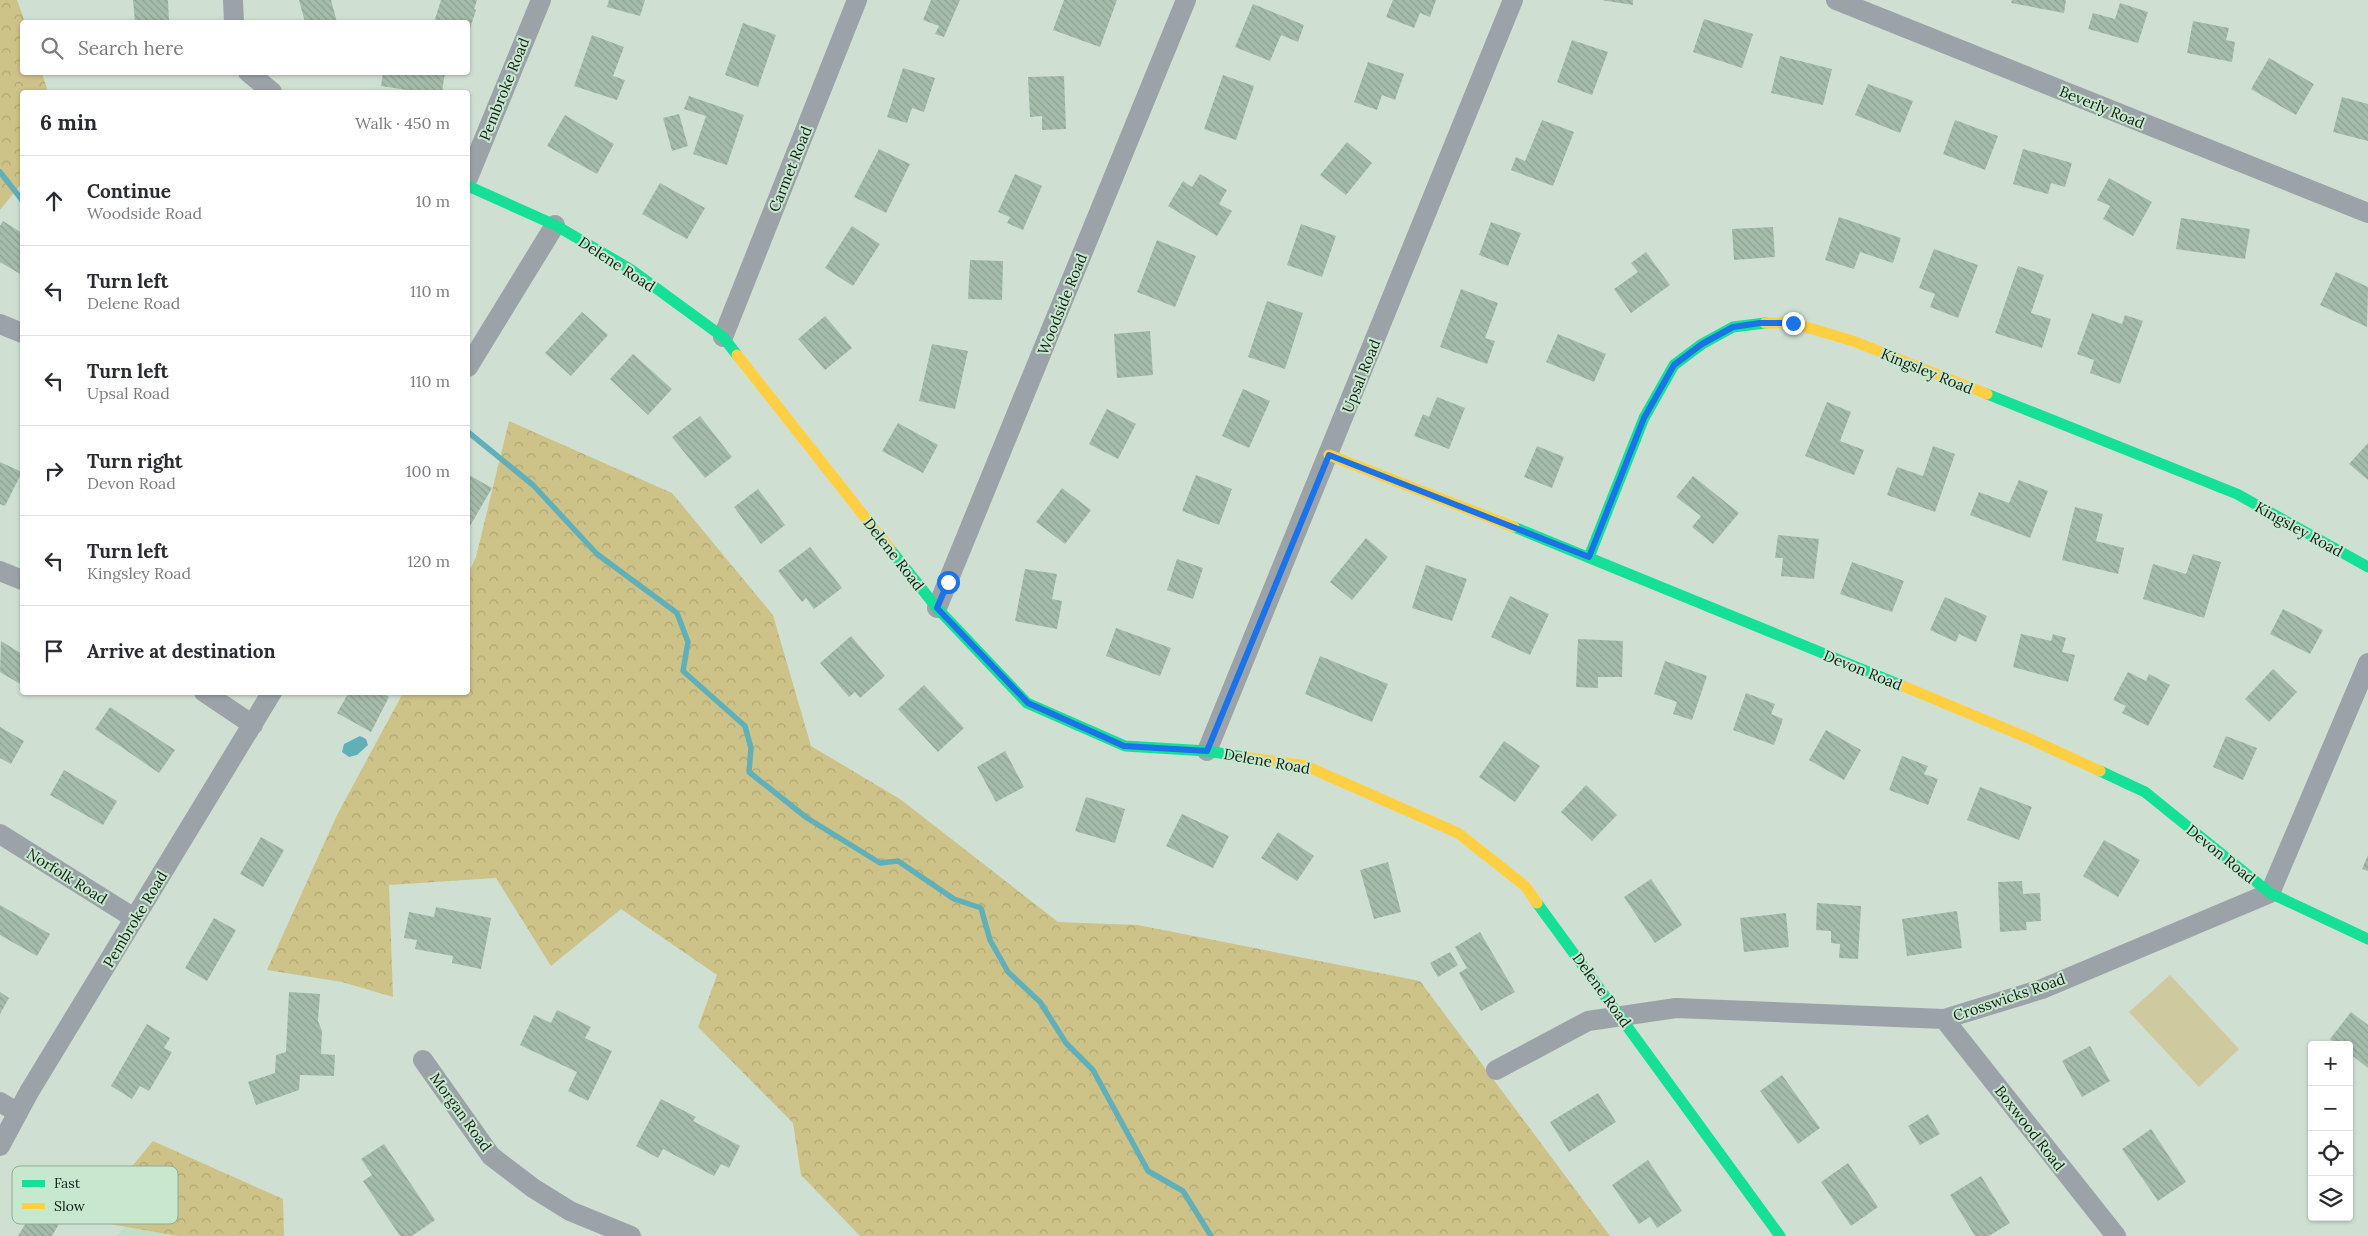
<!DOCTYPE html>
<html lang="en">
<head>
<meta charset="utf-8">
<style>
	body { margin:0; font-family:Lora,serif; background:#f7f7f7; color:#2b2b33 }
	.controls { position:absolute; right:15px; bottom:15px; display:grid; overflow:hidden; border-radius:5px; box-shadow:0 1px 4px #0004 }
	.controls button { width:45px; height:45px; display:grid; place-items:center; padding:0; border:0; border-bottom:1px solid #e1e1e2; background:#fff; color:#2b2b33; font:25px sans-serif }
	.stop { position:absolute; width:15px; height:15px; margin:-11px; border:4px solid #1a73e8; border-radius:50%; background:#fff }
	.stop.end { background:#1a73e8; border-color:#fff; box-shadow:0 1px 5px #0008 }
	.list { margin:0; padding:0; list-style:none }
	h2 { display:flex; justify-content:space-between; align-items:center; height:65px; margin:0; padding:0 20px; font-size:21px }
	h2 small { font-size:16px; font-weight:400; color:#7c7c81 }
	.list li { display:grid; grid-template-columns:32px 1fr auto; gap:15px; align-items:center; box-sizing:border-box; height:90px; padding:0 20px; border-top:1px solid #e1e1e2 }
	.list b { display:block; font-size:19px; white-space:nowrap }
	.list p { margin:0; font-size:16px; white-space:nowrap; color:#7c7c81 }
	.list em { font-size:16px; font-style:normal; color:#7c7c81 }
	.icon { flex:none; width:28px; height:28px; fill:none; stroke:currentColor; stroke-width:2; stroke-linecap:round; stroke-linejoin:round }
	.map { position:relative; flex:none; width:2368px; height:1236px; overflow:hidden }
	.search { position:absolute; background:#fff; box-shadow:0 1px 4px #0004; left:20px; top:20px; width:450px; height:55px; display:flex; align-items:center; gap:12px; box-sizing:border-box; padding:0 18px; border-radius:5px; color:#7c7c81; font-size:19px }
	.panel { position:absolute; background:#fff; box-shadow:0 1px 4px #0004; left:20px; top:90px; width:450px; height:605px; border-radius:5px }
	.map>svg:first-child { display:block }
</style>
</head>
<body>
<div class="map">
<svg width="2368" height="1236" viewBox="0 0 2368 1236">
	<defs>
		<pattern id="forest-crowns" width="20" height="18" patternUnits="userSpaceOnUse" patternTransform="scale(1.25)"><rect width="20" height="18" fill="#cdc388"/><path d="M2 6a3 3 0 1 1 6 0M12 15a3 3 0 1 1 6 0" fill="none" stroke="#afa774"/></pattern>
		<pattern id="building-back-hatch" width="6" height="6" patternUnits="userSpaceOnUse" patternTransform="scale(1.25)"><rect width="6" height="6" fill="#a5bcaa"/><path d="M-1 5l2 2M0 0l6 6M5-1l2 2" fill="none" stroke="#8da191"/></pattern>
	</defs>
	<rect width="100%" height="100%" fill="#cfe0d2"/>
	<!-- built -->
	<path fill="#c1dfc8" d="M135,1218L207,1236H116Z"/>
	<!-- forest -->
	<path fill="url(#forest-crowns)" d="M0,0H17L25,22H22V72L42,73L48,92H22V183L0,210Z
		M509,421L672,493L773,615L811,746L900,799L1058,922L1138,925L1420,981L1610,1236H860L801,1175L793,1123L698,1027L717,975L621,909L551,966L496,878L389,885L393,997L342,982L267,970L337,815L403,693L468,692V574L476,557Z
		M153,1141L283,1199L284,1236H178L87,1220Z"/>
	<!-- pitch -->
	<path fill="#cec99f" d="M2170,975L2239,1049L2199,1087L2129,1012Z"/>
	<!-- water -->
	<path fill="#61b0b9" d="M360,736L366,739L368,745L357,755L349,757L342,752L344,744Z"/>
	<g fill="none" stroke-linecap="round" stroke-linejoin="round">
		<!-- stream -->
		<path stroke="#61b0b9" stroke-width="5.5" d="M0,172L22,200
			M468,432L533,485L597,554L677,613L688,642L683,671L745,726L751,748L749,772L807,818L880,863L898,861L954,899L981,908L990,940L1008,972L1040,1002L1066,1043L1093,1070L1148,1171L1183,1191L1211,1236"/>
	</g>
	<!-- building -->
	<path fill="url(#building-back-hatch)" d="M133,0H168L169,22H135Z
		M299,0H331L337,22H305Z
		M441,0H477L474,9L476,10L468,35V22H434Z
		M609,0H645L640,16L607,7Z
		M931,0H960L944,37L935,34L939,26L923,20Z
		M1064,0H1117L1100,47L1053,30Z
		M1393,0H1436L1430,17L1420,13L1414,28L1386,17Z
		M1601,0H1633V5Z
		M2012,0H2066L2064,13L2011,3Z
		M2120,3L2148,12L2138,43L2088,29L2093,13L2115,19Z
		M1253,4L1304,25L1298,42L1281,35L1270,61L1235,47Z
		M1704,19L1753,34L1742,68L1693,52Z
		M2193,21L2229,28L2226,40L2235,42L2232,62L2187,53Z
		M743,23L776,35L758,87L725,75Z
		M592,35L624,47L613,76L625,80L617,100L574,86Z
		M1572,40L1608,52L1592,95L1557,82Z
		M1780,56L1832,69L1823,105L1771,93Z
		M2269,58L2314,84L2296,115L2251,89Z
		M1368,62L1404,74L1395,100L1382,95L1377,110L1354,102Z
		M903,68L935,78L924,112L912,108L907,123L887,117Z
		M383,72H445L442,92H420L381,86Z
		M1223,75L1254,86L1236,140L1204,129Z
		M1064,76L1066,129L1042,130V116L1030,117L1028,77Z
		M1868,84L1913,101L1900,133L1855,115Z
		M689,96L744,115L727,165L693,154L706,116L684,109Z
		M2342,97L2368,104V141L2333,132Z
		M679,114L688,146L672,151L663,118Z
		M565,115L614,144L597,174L547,146Z
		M1542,120L1574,132L1553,186L1511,170L1516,157L1525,161Z
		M1955,120L1998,136L1985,170L1943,154Z
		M1347,142L1372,163L1346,195L1320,175Z
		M879,149L910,164L886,213L854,197Z
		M2023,149L2072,163L2065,187L2051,183L2048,194L2013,184Z
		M1015,174L1042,186L1023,230L1007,223L1010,217L998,212Z
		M1200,174L1227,190L1219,204L1232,211L1217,236L1168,206L1183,181L1192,187Z
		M2109,178L2152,202L2133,236L2103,219L2110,206L2097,200Z
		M660,183L705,208L687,239L642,214Z
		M1839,217L1901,238L1893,263L1860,252L1854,269L1825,260Z
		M2181,218L2250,229L2245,259L2176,249Z
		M3,221L22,233V275L0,262V226Z
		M1491,222L1521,233L1508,266L1479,255Z
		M1301,224L1336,236L1322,277L1287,265Z
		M852,226L880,244L853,286L825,268Z
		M1773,227L1775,257L1734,260L1732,229Z
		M1157,240L1196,256L1175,307L1137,292Z
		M1934,249L1978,265L1958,318L1930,307L1935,294L1919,288Z
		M1646,252L1670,285L1631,313L1614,289L1638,272L1631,263Z
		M970,260L1003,261L1002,300L968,299Z
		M2018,266L2044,275L2031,313L2051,319L2042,348L1995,333Z
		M2336,272L2368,287L2367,327L2320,305Z
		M1461,289L1498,303L1485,338L1495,341L1487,364L1440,347Z
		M1267,301L1303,313L1285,369L1248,357Z
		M582,312L608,335L571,376L545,353Z
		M2092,313L2122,324L2125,315L2143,321L2120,384L2090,373L2094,360L2077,354Z
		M825,316L852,348L825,370L798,339Z
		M1150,331L1153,375L1117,378L1114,334Z
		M1558,334L1606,354L1594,382L1546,362Z
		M932,344L968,351L955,409L919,401Z
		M633,354L672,389L648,415L610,379Z
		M1243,389L1270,401L1249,448L1222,436Z
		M1437,397L1465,408L1449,449L1414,436L1423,414L1429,417Z
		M1827,402L1851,412L1840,441L1864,450L1854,475L1805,456Z
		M1107,409L1136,424L1118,459L1089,444Z
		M700,416L732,457L705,478L672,437Z
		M898,423L938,445L923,473L882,451Z
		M2368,443V480L2349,464Z
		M1537,446L1564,457L1552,488L1524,477Z
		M1933,446L1955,454L1935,512L1887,495L1897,467L1923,476Z
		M0,462L22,472L5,506L0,504Z
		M469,475L492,488L470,526L468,524Z
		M1196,475L1232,489L1219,525L1182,511Z
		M1693,476L1739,513L1713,544L1692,527L1701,516L1676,497Z
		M2019,480L2048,491L2030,538L1970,515L1979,492L2009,503Z
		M1062,488L1091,510L1065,544L1036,522Z
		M758,489L785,525L761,544L734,507Z
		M2075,507L2103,514L2096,541L2124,548L2118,574L2062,560Z
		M1778,535L1819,539L1814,579L1781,576L1783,558H1775Z
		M1366,538L1388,557L1352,600L1330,582Z
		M810,547L842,588L814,609L806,598L802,602L778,571Z
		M2193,554L2221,562L2204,618L2143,599L2153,564L2186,574Z
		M1177,559L1203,568L1193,599L1167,590Z
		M1852,562L1904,581L1892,612L1840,594Z
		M1426,565L1467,579L1452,621L1412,608Z
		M1025,569L1057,574L1052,599L1062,601L1057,629L1015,621Z
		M1510,596L1549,614L1530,655L1491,637Z
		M1945,597L1987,616L1976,642L1959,634L1956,642L1930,630Z
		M2283,609L2323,630L2310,654L2270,634Z
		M1116,628L1171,648L1160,676L1106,656Z
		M2021,634L2051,641L2053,634L2066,638L2062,652L2075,655L2068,682L2013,667Z
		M851,636L885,676L860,698L855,692L849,697L820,663Z
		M1578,639L1623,641L1622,677H1598V688L1576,687Z
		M1,641L22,654V685L0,672Z
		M1320,656L1388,684L1372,722L1305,694Z
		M1665,661L1707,676L1692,720L1673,714L1677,702L1654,694Z
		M2273,669L2297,692L2269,722L2245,699Z
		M2128,672L2146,681L2149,674L2170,685L2148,726L2122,713L2126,706L2113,700Z
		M924,685L964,728L938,752L898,709Z
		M349,692H381L389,697L371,732L337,713Z
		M1746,693L1775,704L1771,714L1783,719L1774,745L1733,730Z
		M110,707L175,750L159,773L95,729Z
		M0,727L24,741L11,764L0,758Z
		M1826,730L1861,750L1844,780L1809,760Z
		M2226,736L2257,748L2243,780L2213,767Z
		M1504,741L1540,766L1515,802L1479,777Z
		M1005,751L1024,787L996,802L977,767Z
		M1902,756L1928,766L1924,774L1938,779L1928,805L1889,790Z
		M64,770L117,801L103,825L50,795Z
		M1586,785L1617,815L1592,841L1561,812Z
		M1980,787L2032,807L2019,840L1967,820Z
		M1086,797L1125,809L1115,843L1075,831Z
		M1182,814L1229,836L1213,868L1166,846Z
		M1278,832L1314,856L1297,881L1261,858Z
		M261,837L284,850L263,887L240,874Z
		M2104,840L2140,860L2118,897L2083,876Z
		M2368,855V871L2362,869Z
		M1388,862L1401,912L1374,919L1360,870Z
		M1651,879L1682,925L1655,943L1624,897Z
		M2022,881L2023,894L2040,893L2041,921L2026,922L2027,930L2000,932L1998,882Z
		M1817,903L1861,906L1858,959L1839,958L1840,944L1831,943V931L1816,930Z
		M0,905L50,934L37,956L0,935Z
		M436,907L491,918L481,969L452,963L453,956L415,949L417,940L404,938L409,912L434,917Z
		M1957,911L1962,948L1907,956L1902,919Z
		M1786,913L1789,947L1744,952L1740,918Z
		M214,918L236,930L207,981L185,968Z
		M1480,932L1515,992L1481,1011L1459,973L1467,968L1455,947Z
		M1450,952L1458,965L1438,977L1430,963Z
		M0,992L9,998L0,1014Z
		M289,992L320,994L318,1021L322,1031L321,1054L335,1055L334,1076L300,1075L299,1090L256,1105L248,1082L275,1073L276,1055L286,1052Z
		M557,1010L591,1027L585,1038L612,1051L588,1101L568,1091L577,1072L520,1045L534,1015L551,1023Z
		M2351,1012L2368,1025V1068L2349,1053V1045H2338L2330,1039Z
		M147,1024L170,1038L164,1048L172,1052L149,1091L140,1086L132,1099L111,1086Z
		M2090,1046L2110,1081L2082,1097L2062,1061Z
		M1782,1075L1820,1128L1798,1144L1760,1091Z
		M1598,1093L1616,1122L1569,1152L1550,1122Z
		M661,1099L696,1117L693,1121L740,1146L729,1168L721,1164L714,1176L663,1149L658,1158L636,1146Z
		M1928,1114L1940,1134L1920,1145L1908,1126Z
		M2151,1129L2186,1182L2158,1201L2122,1149Z
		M384,1144L435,1220L412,1236H400L363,1181L372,1175L361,1159Z
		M1648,1160L1682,1211L1657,1228L1650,1217L1639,1224L1612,1185Z
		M1848,1163L1878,1207L1851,1226L1821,1182Z
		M1981,1176L2010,1223L1989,1236H1975L1950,1195Z
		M42,1196L67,1210L52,1236H18Z"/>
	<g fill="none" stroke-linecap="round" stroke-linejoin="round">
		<!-- street -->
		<path stroke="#9ca3a8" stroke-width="20" d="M233,0L234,22
			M1836,0L2368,213
			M248,72L272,92
			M468,178L541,0
			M0,324L22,333
			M723,337L857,0
			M468,367L555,225
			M0,571L22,580
			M937,608L1186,0
			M204,692L253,725
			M1207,751L1513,0
			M0,834L134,918
			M1944,1019L2116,1236
			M423,1060L491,1156L533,1188L570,1211L631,1236
			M1496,1070L1588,1021L1676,1008L1944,1019L2042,989L2270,893L2368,663
			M0,1102L18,1113
			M0,1146L29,1092L272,692"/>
		<!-- fast -->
		<path stroke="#16e098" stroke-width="11" d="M468,186L555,225L630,269L723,337L737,355
			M1987,394L2237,494L2368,567
			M1514,527L1903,686
			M890,549L937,608L1027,703L1125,746L1207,751L1244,757
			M1589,557L1644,418L1674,365L1702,344L1733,327L1765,323
			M2100,771L2145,792L2270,893L2368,939
			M1537,903L1780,1236"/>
		<!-- slow -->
		<path stroke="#ffcf43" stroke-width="11" d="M1765,323H1793L1853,341L1987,394
			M737,355L890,549
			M1329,455L1514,527
			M1903,686L2028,738L2100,771
			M1244,757L1306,766L1458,833L1525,886L1537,903"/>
	</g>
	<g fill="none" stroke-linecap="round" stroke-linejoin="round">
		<!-- route -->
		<path stroke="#1a73e8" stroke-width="6" d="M948,582L937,608L1028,703L1124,746L1207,751L1329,455L1589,557L1644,418L1674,365L1702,344L1733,327L1760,323H1793"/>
	</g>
	<g text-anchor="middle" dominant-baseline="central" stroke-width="4" stroke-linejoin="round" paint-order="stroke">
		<!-- street labels -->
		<g font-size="15" fill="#111e14" stroke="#c7e8ce">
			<text transform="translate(504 89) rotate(-68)">Pembroke Road</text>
			<text transform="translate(2102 107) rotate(22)">Beverly Road</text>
			<text transform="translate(790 169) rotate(-68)">Carmet Road</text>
			<text transform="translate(617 264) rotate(33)">Delene Road</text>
			<text transform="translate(1062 304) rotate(-68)">Woodside Road</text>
			<text transform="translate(1927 371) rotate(22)">Kingsley Road</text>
			<text transform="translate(1361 376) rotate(-68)">Upsal Road</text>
			<text transform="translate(2299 529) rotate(29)">Kingsley Road</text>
			<text transform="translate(894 554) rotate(52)">Delene Road</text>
			<text transform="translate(1863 670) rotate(22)">Devon Road</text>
			<text transform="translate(1267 761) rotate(10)">Delene Road</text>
			<text transform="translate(2221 854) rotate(39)">Devon Road</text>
			<text transform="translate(67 876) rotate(32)">Norfolk Road</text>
			<text transform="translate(135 919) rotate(-59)">Pembroke Road</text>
			<text transform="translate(1602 990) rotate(54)">Delene Road</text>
			<text transform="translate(2009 997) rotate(-19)">Crosswicks Road</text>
			<text transform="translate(461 1112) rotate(54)">Morgan Road</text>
			<text transform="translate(2030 1128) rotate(52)">Boxwood Road</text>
		</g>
	</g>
	<!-- legend -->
	<rect x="12" y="1166" width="166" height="58" rx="8" fill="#c7e8ce" stroke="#90ab96" stroke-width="1"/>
	<rect x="22" y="1180" width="23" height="7" fill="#16e098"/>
	<rect x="22" y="1203" width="23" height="6" fill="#ffcf43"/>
	<g font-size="14" fill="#111e14">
		<text x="54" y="1188">Fast</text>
		<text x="54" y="1211">Slow</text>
	</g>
</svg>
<div class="controls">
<button>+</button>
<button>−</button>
<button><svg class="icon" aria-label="locate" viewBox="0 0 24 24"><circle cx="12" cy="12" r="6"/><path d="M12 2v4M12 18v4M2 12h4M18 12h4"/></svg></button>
<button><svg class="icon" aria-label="layers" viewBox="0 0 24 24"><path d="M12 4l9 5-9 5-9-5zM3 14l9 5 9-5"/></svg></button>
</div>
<div class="stop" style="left:948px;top:582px"></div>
<div class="stop end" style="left:1793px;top:323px"></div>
<div class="search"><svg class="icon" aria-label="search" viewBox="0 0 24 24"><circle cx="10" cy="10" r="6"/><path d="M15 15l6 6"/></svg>Search here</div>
<section class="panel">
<h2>6 min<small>Walk · 450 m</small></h2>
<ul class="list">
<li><svg class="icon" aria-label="ahead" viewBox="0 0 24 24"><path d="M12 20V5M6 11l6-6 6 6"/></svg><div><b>Continue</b><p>Woodside Road</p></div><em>10 m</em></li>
<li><svg class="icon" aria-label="left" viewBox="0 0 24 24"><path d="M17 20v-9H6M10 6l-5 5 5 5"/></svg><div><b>Turn left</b><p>Delene Road</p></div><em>110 m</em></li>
<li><svg class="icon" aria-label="left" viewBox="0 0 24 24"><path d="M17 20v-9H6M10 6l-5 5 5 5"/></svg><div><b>Turn left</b><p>Upsal Road</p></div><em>110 m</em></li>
<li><svg class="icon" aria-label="right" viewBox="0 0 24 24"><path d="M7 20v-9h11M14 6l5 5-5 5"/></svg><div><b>Turn right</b><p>Devon Road</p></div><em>100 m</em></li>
<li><svg class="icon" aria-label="left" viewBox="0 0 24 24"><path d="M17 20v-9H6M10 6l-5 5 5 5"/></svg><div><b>Turn left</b><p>Kingsley Road</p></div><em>120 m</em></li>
<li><svg class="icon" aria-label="arrive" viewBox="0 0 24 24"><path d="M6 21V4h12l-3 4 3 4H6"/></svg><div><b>Arrive at destination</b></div></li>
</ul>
</section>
</div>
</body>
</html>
